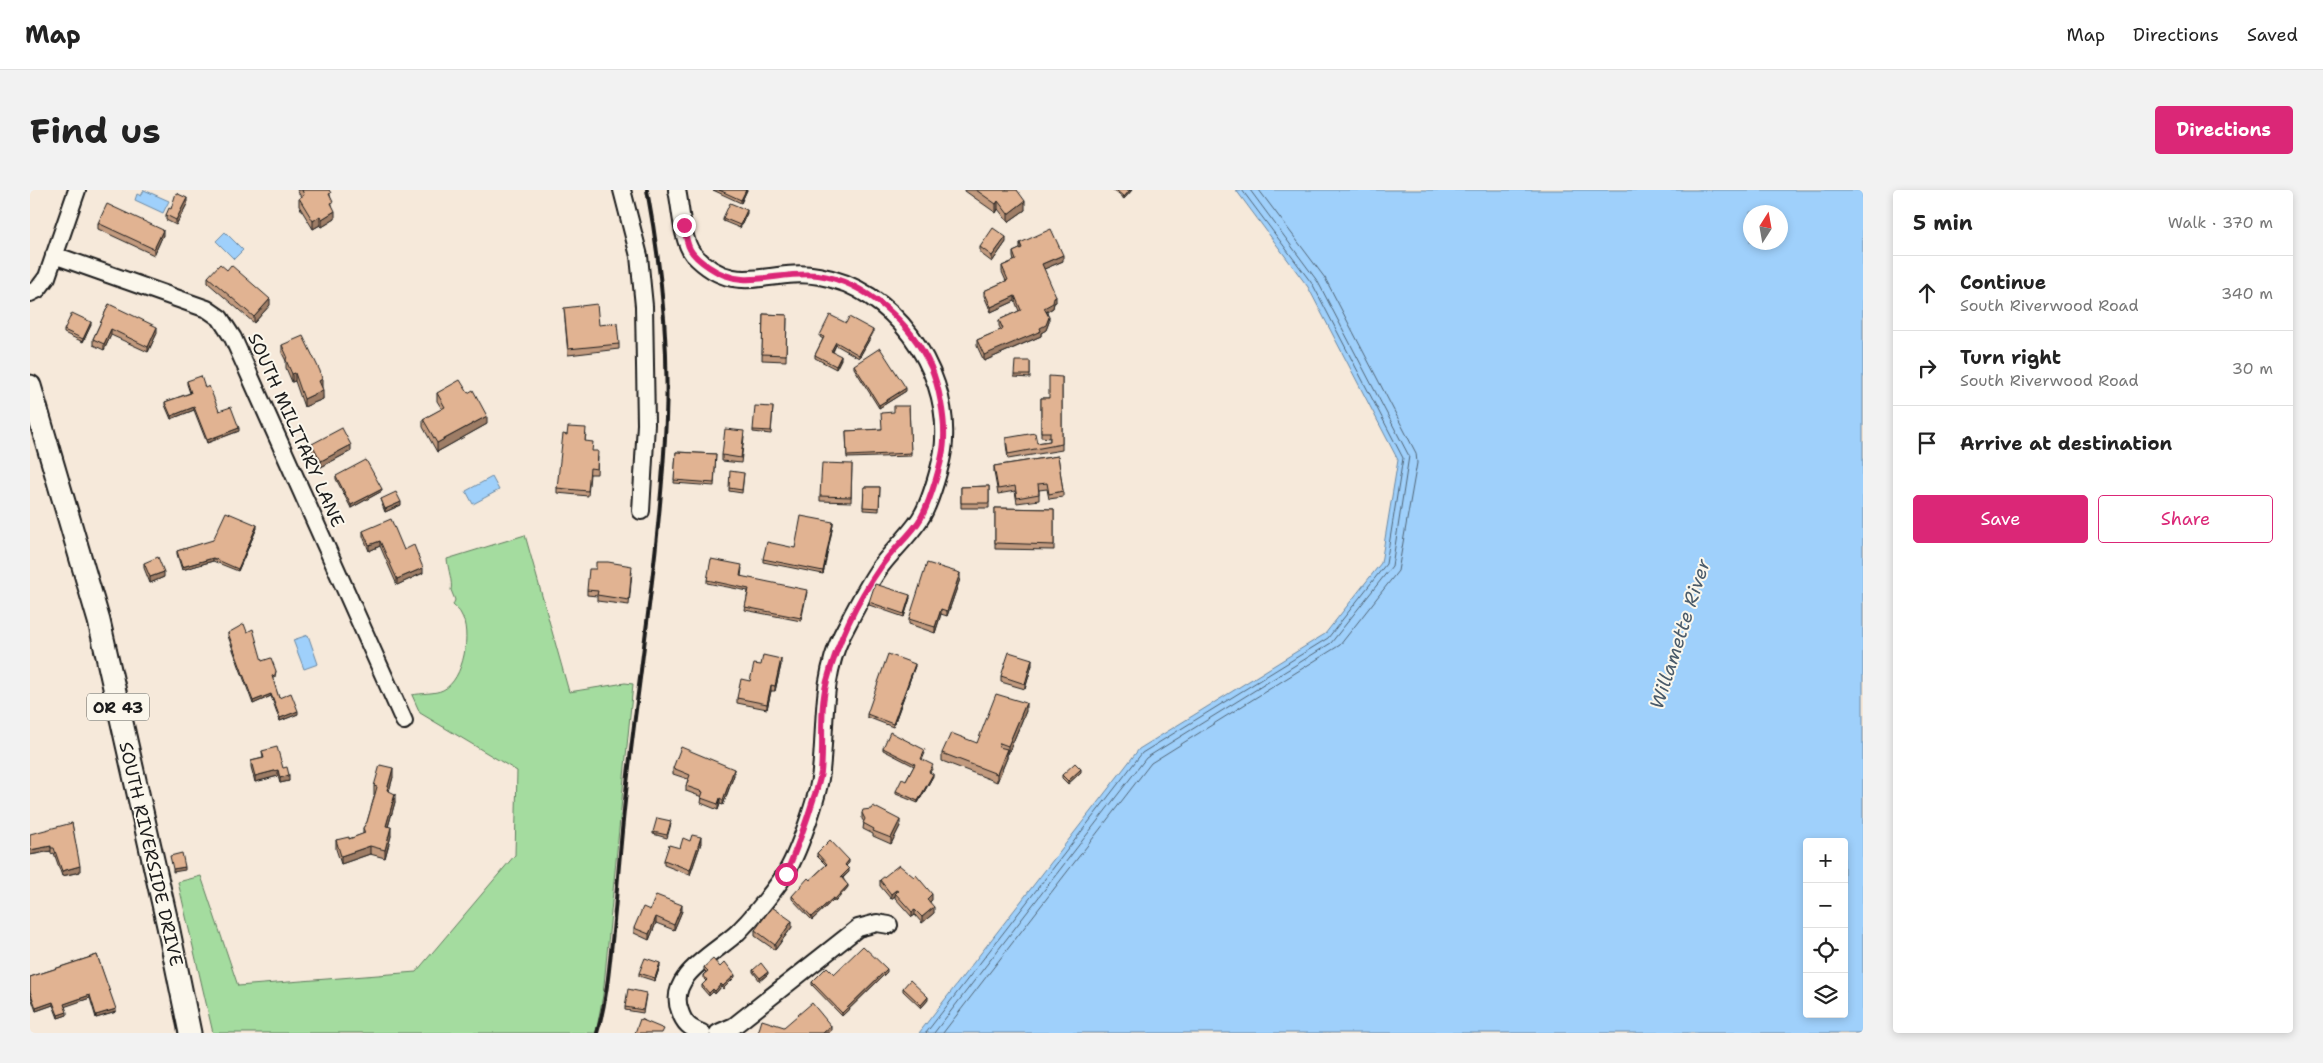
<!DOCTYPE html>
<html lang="en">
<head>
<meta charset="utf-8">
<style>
	body { margin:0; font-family:"Shantell Sans",sans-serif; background:#f2f2f2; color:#222 }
	.controls { position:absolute; right:15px; bottom:15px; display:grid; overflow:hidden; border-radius:5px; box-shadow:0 2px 8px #0003 }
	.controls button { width:45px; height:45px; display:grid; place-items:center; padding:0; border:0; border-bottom:1px solid #e0e0e0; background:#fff; color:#222; font:25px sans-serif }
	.compass { position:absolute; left:1713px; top:15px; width:45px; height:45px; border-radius:50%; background:#fff; box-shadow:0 2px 8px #0003; rotate:11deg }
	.stop { position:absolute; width:15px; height:15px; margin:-11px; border:4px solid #db2777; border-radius:50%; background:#fff }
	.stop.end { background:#db2777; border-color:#fff; box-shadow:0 1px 5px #0008 }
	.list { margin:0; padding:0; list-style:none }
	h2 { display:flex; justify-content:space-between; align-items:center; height:65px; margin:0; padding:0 20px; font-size:21px }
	h2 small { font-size:16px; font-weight:400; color:#767676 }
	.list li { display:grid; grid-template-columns:32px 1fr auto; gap:15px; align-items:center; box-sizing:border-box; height:75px; padding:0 20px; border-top:1px solid #e0e0e0 }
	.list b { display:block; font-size:19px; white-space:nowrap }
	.list p { margin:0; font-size:16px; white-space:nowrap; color:#767676 }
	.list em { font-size:16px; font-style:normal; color:#767676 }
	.actions { display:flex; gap:10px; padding:15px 20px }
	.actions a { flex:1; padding:11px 0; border:1px solid #db2777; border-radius:5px; text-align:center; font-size:18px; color:#db2777 }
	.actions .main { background:#db2777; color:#fff }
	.icon { flex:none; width:28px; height:28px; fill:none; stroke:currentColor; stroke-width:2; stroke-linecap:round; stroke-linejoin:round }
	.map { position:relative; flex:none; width:1833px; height:843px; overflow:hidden; border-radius:5px }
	header { display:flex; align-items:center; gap:30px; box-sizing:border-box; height:70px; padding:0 25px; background:#fff; border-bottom:1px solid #e0e0e0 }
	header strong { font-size:24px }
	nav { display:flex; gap:28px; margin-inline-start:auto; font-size:18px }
	.intro { display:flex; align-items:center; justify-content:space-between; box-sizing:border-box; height:120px; padding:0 30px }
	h1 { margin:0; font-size:35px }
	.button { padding:12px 22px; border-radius:5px; background:#db2777; color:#fff; font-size:18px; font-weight:700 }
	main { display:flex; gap:30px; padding:0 30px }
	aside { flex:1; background:#fff; border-radius:5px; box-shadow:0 2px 8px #0003 }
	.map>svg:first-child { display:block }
</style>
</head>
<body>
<header>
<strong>Map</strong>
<nav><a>Map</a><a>Directions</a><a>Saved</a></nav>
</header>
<div class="intro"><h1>Find us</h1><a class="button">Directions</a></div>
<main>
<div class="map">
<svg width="1833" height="843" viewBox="0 0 1833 843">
	<rect width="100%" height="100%" fill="#f6e9da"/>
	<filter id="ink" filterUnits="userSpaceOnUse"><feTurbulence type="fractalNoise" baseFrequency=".02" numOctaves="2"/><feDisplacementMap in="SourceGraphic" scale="10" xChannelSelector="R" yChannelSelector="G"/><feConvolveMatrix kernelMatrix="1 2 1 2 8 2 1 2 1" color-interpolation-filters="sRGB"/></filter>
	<g filter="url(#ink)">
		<!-- green -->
		<path fill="#a4dc9f" stroke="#607c5e" d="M495,345L539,502L595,493L603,494L573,805L566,843H183L148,692L171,686L208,796L386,782L485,665L487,581L390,523L382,505C391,503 405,504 413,500C434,490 442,442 431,424C430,421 426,418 423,415L425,410L421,400C423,393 418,379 417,369Z"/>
		<!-- water -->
		<path fill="#9fd0fb" stroke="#6b88a2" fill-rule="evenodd" d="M114,0L139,11L133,23L105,10L107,4L111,6Z
			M1206,0H1833V843H889L1109,559L1295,444L1351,373L1368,270L1278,97ZM1720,22H1750V52H1720ZM1777,652H1814V824H1777Z
			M195,42L213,60L204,69L186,51Z
			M462,287L469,300L443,314L436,301Z
			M278,445L288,474L274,479L263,450Z"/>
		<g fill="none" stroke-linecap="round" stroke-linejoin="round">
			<!-- shore -->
			<path stroke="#506475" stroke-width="1" d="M896,843L1112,563L1298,448L1356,374L1373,268L1283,95L1212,0
				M904,843L1116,568L1301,453L1362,376L1379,266L1288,92L1220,0
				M913,843L1121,573L1310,455L1368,381L1387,273L1386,263L1295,88L1229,0"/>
			<defs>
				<path id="minor" d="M592,0L609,66L614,116L616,234L611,321
					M647,0C651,18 652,51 663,64C706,110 739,77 789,86C862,98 918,177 914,249C914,268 900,314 890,329C879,346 863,360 851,376C836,397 824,422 812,445C791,488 796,535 791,581C789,605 767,667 754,686C740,706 725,725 708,742C686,763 636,786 650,821C654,834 660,838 672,843
					M24,65L177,119L190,128L203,148L374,531
					M0,103L8,99L17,87L47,0
					M688,843L704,836L828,738L847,733L859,735"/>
				<path id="major" d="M0,196L69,431L138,736L160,843"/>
			</defs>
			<!-- minor casing -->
			<use href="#minor" stroke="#1c1c1c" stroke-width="20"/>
			<!-- major casing -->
			<use href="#major" stroke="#1c1c1c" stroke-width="25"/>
			<!-- minor -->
			<use href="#minor" stroke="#fbf7ec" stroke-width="16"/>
			<!-- major -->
			<use href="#major" stroke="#fbf7ec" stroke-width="21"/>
			<!-- rail -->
			<path stroke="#1c1c1c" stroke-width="4" d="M567,843C576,813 579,782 582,751C587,704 590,657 595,611C609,484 630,357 636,229C639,152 631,75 617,0"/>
		</g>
		<!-- wall -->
		<path fill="#c29a7e" stroke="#1c1c1c" d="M267,0H299L305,29L292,37L290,35L283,39L269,16V8L271,7Z
			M683,0H717L711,13Z
			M935,0H987L995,20L978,32L968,19L966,23L935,1Z
			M1083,0H1102L1094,9Z
			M157,14L146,35L136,30V25L141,19Z
			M717,23L710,38L693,31V28Z
			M68,33L133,45L124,65L68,39Z
			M976,52L962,72L950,63V57Z
			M990,53L1033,71L1014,79L1026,112L1024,113L1023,118L1017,122L1019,132L1016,140L1011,143V146L954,171L947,156V150L971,140L969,136V130L989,121L985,111L961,122L954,106V101L976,91L972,82V76L984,71L983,67V62L990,59Z
			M178,87L240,115L224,133L178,93Z
			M79,114L127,143L118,162L81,145L74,160L63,155V149Z
			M534,118L589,154V159L538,165Z
			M733,124L757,125L756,171L732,170Z
			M816,133L843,143L829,168L806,155L803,162L811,169L806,179L785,168V165L793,149L790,147V145Z
			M61,135L53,152L34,143V140Z
			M252,155L292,197L293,209L274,217L265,191L262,192L256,178V171L252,163Z
			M1000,171V188L984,187V185Z
			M824,175L876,201L849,218L824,178Z
			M1032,187V260L978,269L976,254V248L1007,253L1020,251V248L1011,247V208H1019Z
			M157,191L175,198L189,221L209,241L177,253L164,220L141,229L135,215V212L160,203L157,194Z
			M407,203H438L457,234L407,262L393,237V229L412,219L407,211Z
			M879,216L881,266L817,268L816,241L852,239L864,222Z
			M743,217L741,244L723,242V240Z
			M556,244L555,251L562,261L568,267L567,284H560L558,306L527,303V298L537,245Z
			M714,247L711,273L692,271V265Z
			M282,254L321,261L291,277L282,260Z
			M646,262L686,264L684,296L644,293Z
			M1028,266L1033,301V307L1019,309L1017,299L1009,300V310L987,313L985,301L968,304L964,282V276Z
			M822,274L821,312L790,311V306Z
			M714,283L712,303L699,301V298Z
			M306,286L352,301L321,318L306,289Z
			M959,296V318H931V297Z
			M834,297H850L849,321L833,320Z
			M351,309L371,315L355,322L351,312Z
			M965,318L1024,319V360L965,359Z
			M803,335L793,384L733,372V369L765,358Z
			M227,338L208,381L183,371L152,380L147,364V361Z
			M333,341L374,360L393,383L367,395L350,356L339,361L333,346Z
			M114,373L134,387L120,393L114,378Z
			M712,378L711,387L777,402L771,431L715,420L718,401L677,393V390Z
			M602,382L599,415L567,411V406L557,405V400Z
			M930,389L917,426L911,424L905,443L879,434V429Z
			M880,408L874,427L839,415V412Z
			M217,442L232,471L246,481L245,487L242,489L249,508L268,524L250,531L241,506L223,514L198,446V443Z
			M731,475H751L745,501H741L737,519L707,513V508L720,491Z
			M1002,475L995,499L971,492V486Z
			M885,476L863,537L837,527V524Z
			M996,521L978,564H977V568L967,592L912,571V563L947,553Z
			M853,558L895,563L892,570L903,578L900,582L903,586L888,613L866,604V601L876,591L884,576L853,560Z
			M232,561L253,578L259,591L250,593L248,586L225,592L221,577V571L233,568Z
			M643,578L704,585L693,615L690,614L688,620L671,613L672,607L656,601V596L658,589L643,584Z
			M1051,582L1038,594L1032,588V585Z
			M363,587L359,601L365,612L358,637L361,646L355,668L340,664L311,674L306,659V650L319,649L333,644V638L337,632L345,605H344V596Z
			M832,623L870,636L861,654L843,646V644L833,639L834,632L832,629Z
			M42,633L50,682L32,686L24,663L21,664V661L0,665Z
			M641,634L637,648L623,644V642Z
			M671,653L660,685L634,675V670L650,658Z
			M787,663L819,673L816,676L819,682L813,688L818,697L805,712L803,710L782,730L762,709V706L796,675L787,666Z
			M850,690L902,710L900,712L904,723L892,733L885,725L882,727L865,708V706L861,709L850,696Z
			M620,720L652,721L644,740L626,733L619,750L604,743V738Z
			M762,737L745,760L725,746V740Z
			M67,765L86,822L66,828L60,808L35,816L37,825L28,828L23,815L6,821L0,804V787Z
			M630,776L625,791L609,786V783Z
			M674,777H690L705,787L693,799L691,797L685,804L683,802L679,806L672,798V795L676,791L673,788V785L676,782L674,780Z
			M723,780L738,784L730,791L723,782Z
			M857,782L812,826L782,795V792L804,784Z
			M873,798L898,810L891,818L873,801Z
			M616,805L613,823L595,820V817Z"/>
		<!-- shaded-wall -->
		<path fill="#9e7d66" stroke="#1c1c1c" d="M716,0H717L711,13V10Z
			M1100,0H1102L1094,9V7Z
			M157,8V14L146,35V30Z
			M968,11V19L966,23V14Z
			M995,11V20L978,32V24Z
			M717,20V23L710,38V35Z
			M305,21V29L292,37V29Z
			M290,26V35L283,39V31Z
			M133,40V45L124,65V59Z
			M976,47V52L962,72V66Z
			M1033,65V71L1012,80V74Z
			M985,106V111L961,122V117Z
			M1026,106V112L1024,113L1023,118L1014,123V118L1024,107Z
			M240,109V115L224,133V127Z
			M1019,127V132L1016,140L1011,143V146L954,171V165Z
			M61,132V135L53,152V149Z
			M127,137V143L118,162V157Z
			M81,139V145L74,160V154Z
			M843,140V143L829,168V165Z
			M806,152V155L801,164V161Z
			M811,166V169L806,179V176Z
			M265,183V191L262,192V184Z
			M292,189V197L289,199V191Z
			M876,198V201L849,218V215Z
			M293,200V209L274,217V209Z
			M164,217V220L141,229V226Z
			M457,226V234L407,262V253Z
			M209,238V241L177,253V250Z
			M321,255V261L291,277V271Z
			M352,299V301L321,318V315Z
			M371,312V315L355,322V319Z
			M803,332V335L793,384V381Z
			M227,335V338L208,381V379Z
			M350,351V356L339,361V355Z
			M183,368V371L152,380V377Z
			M393,378V383L367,395V389Z
			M134,382V387L120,393V387Z
			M930,383V389L917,426V421Z
			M880,405V408L874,427V424Z
			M911,419V424L905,443V437Z
			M751,469V475L745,501V496Z
			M1002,469V475L995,499V494Z
			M885,474V476L863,537V534Z
			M741,495V501L737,519V514Z
			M241,504V506L223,514V511Z
			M996,513V521L978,564V556Z
			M268,521V524L250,531V528Z
			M977,559V568L967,592V584Z
			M363,578V587L357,608V600Z
			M704,579V585L693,615V610Z
			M1051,579V582L1038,594V591Z
			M248,580V586L225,592V586Z
			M903,584V586L888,613V611Z
			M259,585V591L250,593V588Z
			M365,604V612L356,644V636Z
			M690,608V614L688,620V614Z
			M870,630V636L861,654V648Z
			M361,637V646L355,668V660Z
			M671,647V653L660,685V680Z
			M21,656V661L0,665V660Z
			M340,656V664L311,674V666Z
			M819,670V673L815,677V675Z
			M50,676V682L32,686V681Z
			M155,677V680L143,682V679Z
			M819,679V682L811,689V687Z
			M818,695V697L805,712V709Z
			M866,700L865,706L861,709V704Z
			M902,704V710L897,714V709Z
			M803,708V710L782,730V727Z
			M652,715V721L644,740V735Z
			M904,717V723L892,733V727Z
			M885,720V725L882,727V722Z
			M626,727V733L619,750V744Z
			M762,731V737L745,760V755Z
			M630,773V776L625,791V788Z
			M857,779V782L812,826V823Z
			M738,782V784L730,791V788Z
			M705,785V787L693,799V796Z
			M691,794V797L685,804V801Z
			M683,799V802L679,806V803Z
			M60,805V808L34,817V814Z
			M898,807V810L891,818V815Z
			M23,812V815L6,821V818Z
			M86,819V822L66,828V825Z
			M37,822V825L28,828V825Z
			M801,836V841L799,843H792Z"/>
		<!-- building -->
		<path fill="#e1b392" stroke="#1c1c1c" d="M272,0H299L301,3L299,4L303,12L301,13L305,21L292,29L290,26L283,31L269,8L274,5Z
			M689,0H716L711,10Z
			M946,0H987L995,11L978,24L968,11L966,14Z
			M1086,0H1100L1094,7Z
			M146,3L157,8L146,30L136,25L139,18L141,19Z
			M700,13L717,20L710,35L693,28Z
			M77,14L133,40L124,59L68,33Z
			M963,38L976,47L962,66L950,57Z
			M1021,39L1033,65L1012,74L1026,106L1024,107L1023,113L1014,118L1019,127L1016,135L1010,138L1011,141L954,165L947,150L973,139L969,130L991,120L985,106L961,117L954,101L978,90L972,76L986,70L983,62L992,58L990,53Z
			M190,74L197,80L201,75L240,109L224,127L178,87Z
			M79,114L127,137L118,157L81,139L74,154L63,149Z
			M567,114L569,135L587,133L589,154L538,159L534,118Z
			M42,123L61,132L53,149L34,140Z
			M733,124L757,125L756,165L732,164Z
			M800,125L816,133L819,127L843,140L829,165L806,152L801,161L811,166L806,176L785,165L794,147L790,145Z
			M273,146L290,181L292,189L289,191L293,200L274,209L265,183L262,184L256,170L257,166L252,155Z
			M850,158L876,198L849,215L824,175Z
			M985,171H1000V185H984Z
			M171,186L175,198L179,196L189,221L201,217L209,238L177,250L164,217L141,226L135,212L161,203L157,191Z
			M1019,186L1032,187V254L978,264L976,248L1005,243L1007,253L1020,251V242H1011V208H1019Z
			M430,190L438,203L443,200L457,226L407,253L393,229L415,217L407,203Z
			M725,216L743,217L741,241L723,240Z
			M864,216H879L881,263L817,266L816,241L852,239L851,223L864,222Z
			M538,237L556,238L555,251L563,252L562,261H568L567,279L560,278L558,301L527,298L533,244L537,245Z
			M312,238L321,255L291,271L282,254Z
			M695,239L714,241L711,268L692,265Z
			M646,262L686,264L684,293L644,290Z
			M1028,266L1033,301L1019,304L1017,293L1008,294L1009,304L987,308L985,296L968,299L964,276Z
			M336,270L352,299L321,315L306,286Z
			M792,273L822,274L821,307L790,306Z
			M700,281L714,283L712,300L699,298Z
			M959,296V313H931V297Z
			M834,297H850L849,318L833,317Z
			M366,302L371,312L355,319L351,309Z
			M965,318L1024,319V355L965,353Z
			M196,322L227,335L208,379L183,368L152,377L147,361L183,350Z
			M771,326L803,332L793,381L733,369L737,352L765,358Z
			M361,329L374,360L384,355L393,378L367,389L350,351L339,355L333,341Z
			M128,367L134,382L120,387L114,373Z
			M681,369L712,375L710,386L777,400L771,428L715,417L719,399L677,390Z
			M566,372H578L602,376L599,410L567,405L568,401L557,400L559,379H566Z
			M897,373L930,383L917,421L911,419L905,437L879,429Z
			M845,394L880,405L874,424L839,412Z
			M214,434L217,442L223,439L232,471L241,468L246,481L245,485L242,486L249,508L261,503L268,521L250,528L241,504L223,511L198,443Z
			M979,462L1002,469L995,494L971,486Z
			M858,464L885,474L863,534L837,524Z
			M733,465L751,469L745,496L741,495L737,514L707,508L711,489L720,491L724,474L731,475Z
			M966,504L996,513L978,556L970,553L969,557L977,559L967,584L912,563L921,543L947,553Z
			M860,542L895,560L891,569L903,575L899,582L903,584L888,611L866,601L872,589L876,591L885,574L853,558Z
			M247,557L253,578L257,577L259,585L250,588L248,580L225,586L221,571L234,568L232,561Z
			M651,557L704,579L693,610L690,608L688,614L671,608L673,602L656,596L660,585L643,578Z
			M1045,573L1051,579L1038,591L1032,585Z
			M350,575L363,578L357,600L365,604L356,636L361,637L355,660L340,656L311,666L306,650L319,647V649L335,643L333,638L337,632L347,597L344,596Z
			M843,616L870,630L861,648L843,641L844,639L833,633L835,629L832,623L833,620L841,619Z
			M627,628L641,631L637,645L623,642Z
			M42,633L50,676L32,681L24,658H21V656L0,660V644Z
			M662,645L671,647L660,680L634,670L639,655L650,658L653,648L660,651Z
			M800,650L819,670L815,675L819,679L811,687L818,695L805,709L803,708L782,727L762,706L778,688L780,690L797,674L787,663Z
			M152,663L155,677L143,679L140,666Z
			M869,675L884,687L886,685L902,704L897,709L904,717L892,727L885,720L882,722L865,703L868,701L866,700L861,704L850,690Z
			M626,705L652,715L644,735L626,727L619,744L604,738L613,717L620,720Z
			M742,717L762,731L745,755L725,740Z
			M833,756L857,779L812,823L782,792L797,777L804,784Z
			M67,765L86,819L66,825L60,805L34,814L37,822L28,825L23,812L6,818L0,801V787Z
			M615,768L630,773L625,788L609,783Z
			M683,769L690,777L695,772L705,785L693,796L691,794L685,801L683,799L679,803L672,795L677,790L673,785L678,781L674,777Z
			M731,773L738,782L730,788L723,780Z
			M880,790L898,807L891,815L873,798Z
			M598,799L616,803L613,820L595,817Z
			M782,813L801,836L793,843H728L732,830L754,837Z
			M610,829L634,839L632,843H605Z"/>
	</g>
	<g fill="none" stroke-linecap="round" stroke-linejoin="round" filter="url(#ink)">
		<!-- route -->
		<path stroke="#db2777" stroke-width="6" d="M654,35C657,57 659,64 679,77C715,102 748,80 788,85C836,92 881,133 901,177C909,197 915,227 914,249C914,268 900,311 891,328C881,346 861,360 850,378C827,411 807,453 797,491C789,520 794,552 791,582C790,590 787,599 784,607C776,633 767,658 756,684"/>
	</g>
	<g text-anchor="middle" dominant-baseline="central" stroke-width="4" stroke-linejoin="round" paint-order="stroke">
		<!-- shield labels -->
		<rect fill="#fbf7ec" stroke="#5f5e5a" stroke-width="1" x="57" y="503.5" width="62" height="27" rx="4"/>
		<g font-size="16" font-weight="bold" fill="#1c1c1c">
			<text x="88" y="517">OR 43</text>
		</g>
		<!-- street labels -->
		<g font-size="18" fill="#1c1c1c" stroke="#fbf7ec">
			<text transform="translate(266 240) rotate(66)">SOUTH MILITARY LANE</text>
			<text transform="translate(121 664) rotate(77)">SOUTH RIVERSIDE DRIVE</text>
		</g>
		<!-- water labels -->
		<g font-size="19" font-style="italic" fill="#4a5b6a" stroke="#fbf7ec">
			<text transform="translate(1650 444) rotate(-72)">Willamette River</text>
		</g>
	</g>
</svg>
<div class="controls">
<button>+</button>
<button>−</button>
<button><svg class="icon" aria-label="locate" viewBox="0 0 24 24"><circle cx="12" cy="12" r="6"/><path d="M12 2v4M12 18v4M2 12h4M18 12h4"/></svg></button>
<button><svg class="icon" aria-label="layers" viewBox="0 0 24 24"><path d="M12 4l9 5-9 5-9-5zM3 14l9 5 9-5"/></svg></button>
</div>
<svg class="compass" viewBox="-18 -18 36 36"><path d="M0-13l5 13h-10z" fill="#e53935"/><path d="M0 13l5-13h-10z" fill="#767676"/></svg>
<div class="stop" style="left:756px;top:684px"></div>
<div class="stop end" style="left:654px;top:35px"></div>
</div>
<aside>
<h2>5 min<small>Walk · 370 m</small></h2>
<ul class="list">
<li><svg class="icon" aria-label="ahead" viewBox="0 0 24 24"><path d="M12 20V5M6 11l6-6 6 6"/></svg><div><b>Continue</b><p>South Riverwood Road</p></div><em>340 m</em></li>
<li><svg class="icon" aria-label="right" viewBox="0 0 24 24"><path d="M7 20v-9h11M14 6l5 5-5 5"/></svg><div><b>Turn right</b><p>South Riverwood Road</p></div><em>30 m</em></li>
<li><svg class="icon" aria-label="arrive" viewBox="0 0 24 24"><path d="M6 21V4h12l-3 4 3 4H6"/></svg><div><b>Arrive at destination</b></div></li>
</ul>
<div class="actions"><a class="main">Save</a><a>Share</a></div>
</aside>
</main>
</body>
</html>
